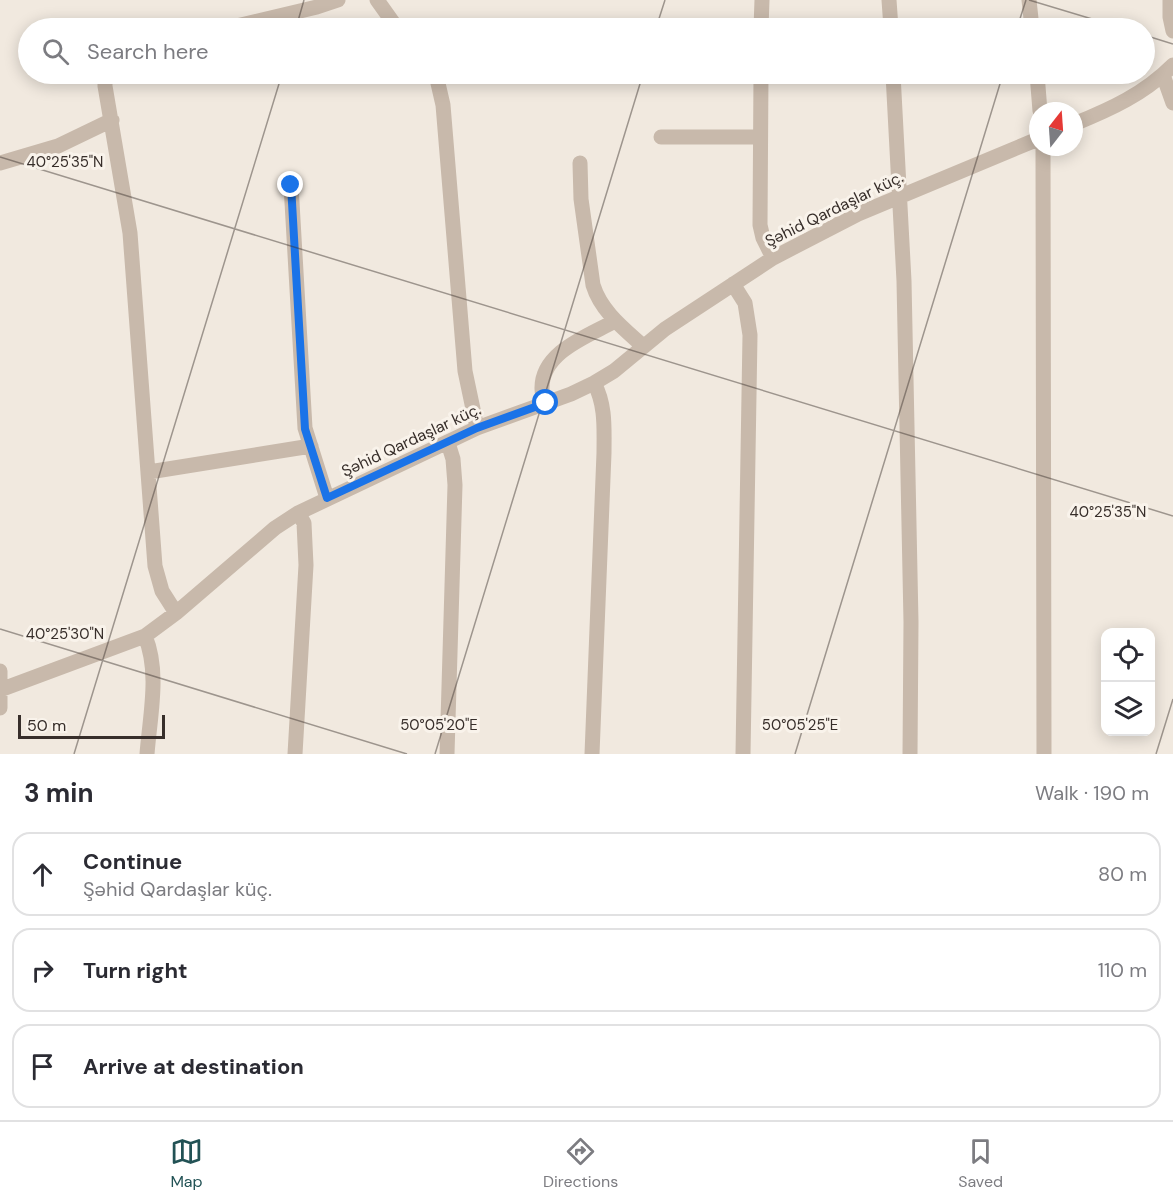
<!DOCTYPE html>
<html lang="en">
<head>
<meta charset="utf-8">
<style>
	body { margin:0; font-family:"DM Sans",sans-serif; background:#f7f7f7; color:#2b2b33 }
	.controls { position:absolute; right:18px; bottom:18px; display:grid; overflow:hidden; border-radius:12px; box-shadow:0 3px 15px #0003 }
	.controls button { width:54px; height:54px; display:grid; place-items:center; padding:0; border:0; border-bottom:2px solid #e1e1e2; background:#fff; color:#2b2b33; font:30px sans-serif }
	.compass { position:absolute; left:1029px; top:102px; width:54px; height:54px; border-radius:50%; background:#fff; box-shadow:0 3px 15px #0003; rotate:17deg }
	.scale { position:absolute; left:18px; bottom:15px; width:147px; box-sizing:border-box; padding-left:6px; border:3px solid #372e2a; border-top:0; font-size:16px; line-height:21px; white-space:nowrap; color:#372e2a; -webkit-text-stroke:4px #f9f3eb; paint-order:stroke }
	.stop { position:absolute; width:18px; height:18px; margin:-14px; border:4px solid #1a73e8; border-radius:50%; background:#fff }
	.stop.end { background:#1a73e8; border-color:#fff; box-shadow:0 2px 6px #0008 }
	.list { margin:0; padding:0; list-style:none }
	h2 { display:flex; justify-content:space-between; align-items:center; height:78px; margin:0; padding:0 24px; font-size:26px }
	h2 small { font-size:20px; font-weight:400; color:#7c7c81 }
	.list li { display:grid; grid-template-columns:39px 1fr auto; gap:18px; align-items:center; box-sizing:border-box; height:84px; margin:0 12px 12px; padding:0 12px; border:2px solid #e1e1e2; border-radius:18px }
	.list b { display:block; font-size:22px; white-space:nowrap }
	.list p { margin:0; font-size:20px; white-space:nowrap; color:#7c7c81 }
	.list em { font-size:20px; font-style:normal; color:#7c7c81 }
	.icon { flex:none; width:33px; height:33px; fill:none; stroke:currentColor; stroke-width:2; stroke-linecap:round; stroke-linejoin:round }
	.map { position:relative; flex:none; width:1173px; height:754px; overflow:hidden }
	.search { position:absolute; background:#fff; box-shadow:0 3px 15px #0003; left:18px; right:18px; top:18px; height:66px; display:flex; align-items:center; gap:15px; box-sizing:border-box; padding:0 21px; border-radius:33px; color:#7c7c81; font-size:22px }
	.sheet { height:366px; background:#fff }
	nav { display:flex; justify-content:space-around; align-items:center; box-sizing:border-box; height:84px; border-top:2px solid #e1e1e2; background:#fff; font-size:16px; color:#7c7c81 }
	nav a { display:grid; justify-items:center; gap:3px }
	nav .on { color:#225255 }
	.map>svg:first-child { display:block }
</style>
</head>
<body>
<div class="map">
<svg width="1173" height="754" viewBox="0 0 1173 754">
	<rect width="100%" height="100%" fill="#f1e9df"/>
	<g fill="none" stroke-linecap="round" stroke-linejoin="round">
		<!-- street -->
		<path stroke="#c8b9ab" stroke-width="15" d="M377,0L397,28
			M889,0L891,28
			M1029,0L1032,28
			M1170,0V17L1173,31
			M228,28L317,7L338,0
			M761,28L762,0
			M105,74V86L130,233L155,566L162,591L176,613
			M433,74L437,79L443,105L465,371L477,428
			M761,74L760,225L763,238L773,258
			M893,74L904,281L911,622L910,754
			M1037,74L1040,111
			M1163,75L1173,103
			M1074,124C1111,109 1144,94 1173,65
			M661,137H760
			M1043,147L1044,754
			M0,163L58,146L112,120
			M580,163L581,199L593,285C601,311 623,328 643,346
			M291,185L305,428L327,498
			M733,284L745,303L750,335L743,754
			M546,403C544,399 542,394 542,389C541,352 588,336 615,321
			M149,472L311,446
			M145,636C160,672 150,715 147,754
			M0,671V708
			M0,690L145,636L176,613L275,528L298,513L477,428L571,394L594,383L614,371L665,329L773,258L858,214L1038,139
			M295,754L306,565L304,523L298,513
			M447,754L455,485L453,459L448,443
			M592,754L604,453C604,429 606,405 594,383"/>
	</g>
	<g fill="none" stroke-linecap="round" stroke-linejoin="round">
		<!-- route -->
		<path stroke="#1a73e8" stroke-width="8" d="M291,185L305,429L327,498L477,428L546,403"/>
	</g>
	<!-- ticks -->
	<path fill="none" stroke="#372e2a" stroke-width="1.5" stroke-opacity="0.45" d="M1029,0L1122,28M296,28L304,0M656,28L665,0M1017,28L1026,0M1144,35L1173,44M0,157L1173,516M0,629L407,754M74,754L282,74M435,754L643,74M795,754L1003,74M1156,754L1173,699"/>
	<g text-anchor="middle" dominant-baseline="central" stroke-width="6" stroke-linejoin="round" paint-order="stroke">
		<!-- street labels -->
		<g font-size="16" fill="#372e2a" stroke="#f9f3eb">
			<text transform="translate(834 209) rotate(-26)">Şəhid Qardaşlar küç.</text>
			<text transform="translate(411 440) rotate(-25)">Şəhid Qardaşlar küç.</text>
		</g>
	</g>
	<g font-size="15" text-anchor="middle" fill="#372e2a" stroke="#f9f3eb" stroke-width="6" stroke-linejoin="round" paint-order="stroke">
		<text x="65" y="167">40°25'35"N</text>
		<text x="1108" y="517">40°25'35"N</text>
		<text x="65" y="639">40°25'30"N</text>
		<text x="439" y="730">50°05'20"E</text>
		<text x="800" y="730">50°05'25"E</text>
	</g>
</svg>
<div class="controls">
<button><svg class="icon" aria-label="locate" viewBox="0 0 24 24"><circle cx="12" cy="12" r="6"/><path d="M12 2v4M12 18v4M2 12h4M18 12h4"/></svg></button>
<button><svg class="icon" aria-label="layers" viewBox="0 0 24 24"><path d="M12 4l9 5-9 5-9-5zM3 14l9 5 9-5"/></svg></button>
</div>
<svg class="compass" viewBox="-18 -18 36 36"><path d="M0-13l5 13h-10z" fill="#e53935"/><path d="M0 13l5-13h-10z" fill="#7c7c81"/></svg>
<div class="scale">50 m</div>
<div class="stop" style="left:546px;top:403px"></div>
<div class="stop end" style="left:291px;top:185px"></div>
<div class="search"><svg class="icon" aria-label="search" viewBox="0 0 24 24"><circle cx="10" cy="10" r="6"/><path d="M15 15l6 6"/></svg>Search here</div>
</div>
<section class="sheet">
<h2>3 min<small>Walk · 190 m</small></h2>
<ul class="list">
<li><svg class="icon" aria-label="ahead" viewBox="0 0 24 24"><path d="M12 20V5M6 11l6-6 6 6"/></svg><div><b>Continue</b><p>Şəhid Qardaşlar küç.</p></div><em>80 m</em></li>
<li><svg class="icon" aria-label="right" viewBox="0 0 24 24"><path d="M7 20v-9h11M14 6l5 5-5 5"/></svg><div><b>Turn right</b></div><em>110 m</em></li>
<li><svg class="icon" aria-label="arrive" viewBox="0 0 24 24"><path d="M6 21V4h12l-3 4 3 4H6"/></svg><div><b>Arrive at destination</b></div></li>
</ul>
</section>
<nav>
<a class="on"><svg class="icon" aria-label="map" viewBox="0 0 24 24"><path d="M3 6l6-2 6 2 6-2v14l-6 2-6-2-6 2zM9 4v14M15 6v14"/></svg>Map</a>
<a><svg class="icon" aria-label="directions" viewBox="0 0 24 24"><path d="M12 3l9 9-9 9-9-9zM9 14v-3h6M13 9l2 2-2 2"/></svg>Directions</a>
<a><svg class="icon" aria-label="saved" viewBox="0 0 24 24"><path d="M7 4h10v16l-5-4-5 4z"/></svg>Saved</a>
</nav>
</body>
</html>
